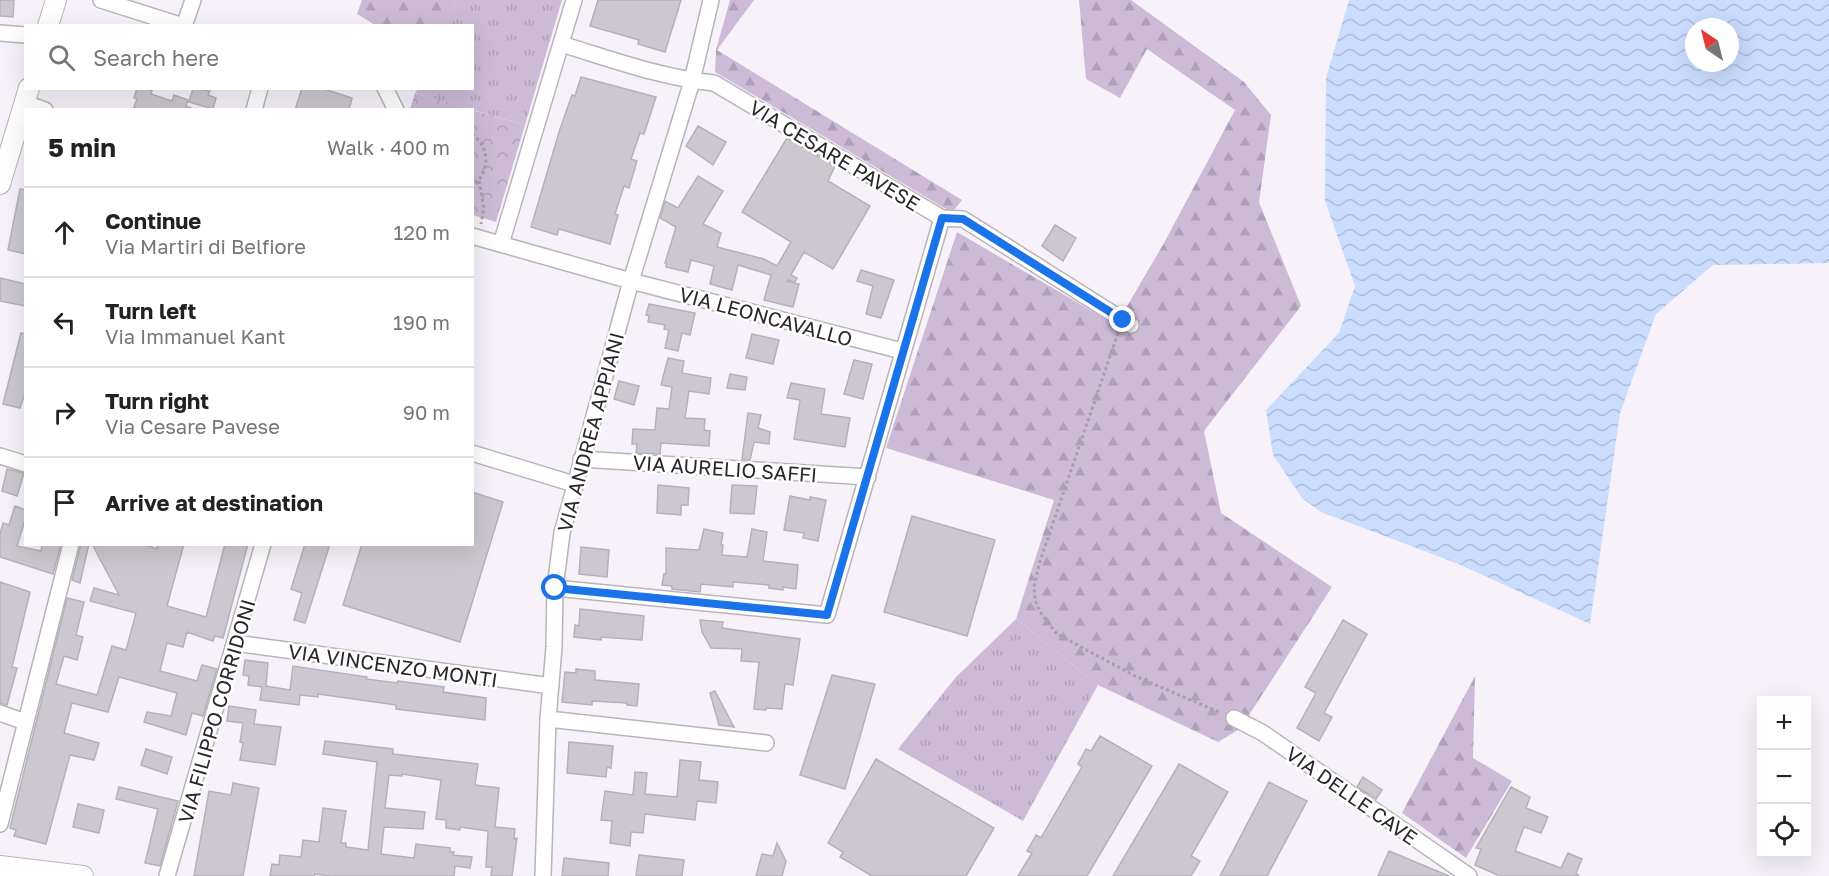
<!DOCTYPE html>
<html lang="en">
<head>
<meta charset="utf-8">
<style>
	body { margin:0; font-family:"Golos Text",sans-serif; background:#f6f6f6; color:#222 }
	.controls { position:absolute; right:18px; bottom:18px; display:grid; overflow:hidden; border-radius:0px; box-shadow:0 6px 24px #0002 }
	.controls button { width:54px; height:54px; display:grid; place-items:center; padding:0; border:0; border-bottom:2px solid #e0e0e0; background:#fff; color:#222; font:30px sans-serif }
	.compass { position:absolute; left:1685px; top:18px; width:54px; height:54px; border-radius:50%; background:#fff; box-shadow:0 6px 24px #0002; rotate:325deg }
	.stop { position:absolute; width:18px; height:18px; margin:-14px; border:4px solid #1a73e8; border-radius:50%; background:#fff }
	.stop.end { background:#1a73e8; border-color:#fff; box-shadow:0 2px 6px #0008 }
	.list { margin:0; padding:0; list-style:none }
	h2 { display:flex; justify-content:space-between; align-items:center; height:78px; margin:0; padding:0 24px; font-size:26px }
	h2 small { font-size:20px; font-weight:400; color:#767676 }
	.list li { display:grid; grid-template-columns:39px 1fr auto; gap:18px; align-items:center; box-sizing:border-box; height:90px; padding:0 24px; border-top:2px solid #e0e0e0 }
	.list b { display:block; font-size:22px; white-space:nowrap }
	.list p { margin:0; font-size:20px; white-space:nowrap; color:#767676 }
	.list em { font-size:20px; font-style:normal; color:#767676 }
	.icon { flex:none; width:33px; height:33px; fill:none; stroke:currentColor; stroke-width:2; stroke-linecap:round; stroke-linejoin:round }
	.map { position:relative; flex:none; width:1829px; height:876px; overflow:hidden }
	.search { position:absolute; background:#fff; box-shadow:0 6px 24px #0002; left:24px; top:24px; width:450px; height:66px; display:flex; align-items:center; gap:15px; box-sizing:border-box; padding:0 21px; border-radius:0px; color:#767676; font-size:22px }
	.panel { position:absolute; background:#fff; box-shadow:0 6px 24px #0002; left:24px; top:108px; width:450px; height:438px; border-radius:0px }
	.map>svg:first-child { display:block }
</style>
</head>
<body>
<div class="map">
<svg width="1829" height="876" viewBox="0 0 1829 876">
	<defs>
		<pattern id="grass-tufts" width="24" height="20" patternUnits="userSpaceOnUse" patternTransform="scale(1.5)"><rect width="24" height="20" fill="#ccbad7"/><path d="M3 7l-1-3M5 7V3M7 7l1-3M15 17l-1-3M17 17v-4M19 17l1-3" fill="none" stroke="#afa0b9"/></pattern>
		<pattern id="forest-firs" width="22" height="20" patternUnits="userSpaceOnUse" patternTransform="scale(1.5)"><rect width="22" height="20" fill="#ccbad7"/><path d="M5 1l3.5 6h-7zM16 11l3.5 6h-7z" fill="#afa0b9"/></pattern>
		<pattern id="park-crowns" width="20" height="18" patternUnits="userSpaceOnUse" patternTransform="scale(1.5)"><rect width="20" height="18" fill="#ccbad7"/><path d="M2 6a3 3 0 1 1 6 0M12 15a3 3 0 1 1 6 0" fill="none" stroke="#afa0b9"/></pattern>
		<pattern id="water-waves" width="16" height="10" patternUnits="userSpaceOnUse" patternTransform="scale(1.5)"><rect width="16" height="10" fill="#caddfe"/><path d="M0 5q4-4 8 0t8 0" fill="none" stroke="#aebeda"/></pattern>
	</defs>
	<rect width="100%" height="100%" fill="#f7f2fa"/>
	<!-- grass -->
	<path fill="url(#grass-tufts)" d="M455,0H562L525,125L415,93L418,89L472,88V26L446,25Z
		M1016,619L1098,685L1023,821L898,749L956,677Z"/>
	<!-- forest -->
	<path fill="url(#forest-firs)" d="M362,0H455L446,26L375,25L357,14Z
		M730,0H754L717,50L962,200L954,210L946,209L715,72L716,50Z
		M1079,0H1131L1244,82L1271,115L1259,202L1301,306L1204,431L1221,513L1332,587L1240,729L1218,742L1098,685L1016,619L1054,500L886,448L957,232L1116,325L1164,243L1235,110L1147,49L1120,98L1086,79Z
		M1475,676L1473,758L1512,781L1466,858L1402,813Z"/>
	<!-- park -->
	<path fill="url(#park-crowns)" d="M415,93L472,109V110L410,109Z
		M472,110L525,125L496,222L473,215Z"/>
	<!-- water -->
	<path fill="url(#water-waves)" fill-rule="evenodd" d="M1349,0H1829V263L1713,265L1656,314L1620,413L1590,624L1456,563L1321,512L1302,498L1273,455L1266,410L1339,333L1355,286L1325,201L1326,78ZM1694,27H1730V63H1694Z"/>
	<!-- building -->
	<path fill="#cdc8d0" stroke="#b5b1b8" stroke-width="1.5" d="M0,0H14L13,17L0,16Z
		M598,0H681L665,52L638,44L639,40L590,26Z
		M581,77L656,97L644,134L640,133L631,159L637,161L629,188L624,186L615,214L618,215L610,244L559,229L557,235L531,227L560,129L572,95L575,96Z
		M137,88H145L152,91L151,94L172,101L174,95L188,100L186,106L191,108V110H140L134,107L137,99L134,98Z
		M193,88L210,91L208,95L216,98L213,109L189,102Z
		M302,88H321L352,98L349,110H295Z
		M698,126L726,142L713,165L686,146Z
		M787,138L835,166L828,181L870,206L833,269L804,252L791,275L797,278L795,282L788,280L787,281L799,284L793,307L764,300L771,275L738,265L732,290L710,284L714,266L691,260L688,272L666,267L667,263H665L676,227L660,218L665,201L678,208L698,176L723,191L703,224L721,233L717,247L764,259L777,266L791,242L742,212Z
		M20,189L26,190V254L8,250Z
		M1055,225L1076,238L1063,261L1042,246Z
		M861,270L894,280L881,318L866,314L873,286L857,281Z
		M0,278L26,284V306L0,301Z
		M649,304L695,313L690,335L682,333L678,351L665,348L669,330L664,329L665,325L648,322L649,316L646,315Z
		M21,333L26,334V390L20,408L3,404Z
		M752,334L779,340L773,364L746,358Z
		M668,358L684,361L682,373L711,378L709,394L689,391L685,418L705,419L704,430L710,431L709,446L661,443L660,454L636,453L637,444H632L633,429L655,430L657,408L669,409L672,387L661,385Z
		M854,360L872,364L863,399L844,394Z
		M730,374L747,377L745,390L727,388Z
		M619,381L639,386L634,405L614,399Z
		M791,383L825,389L821,414L850,418L845,447L794,439L800,400L787,398Z
		M748,413L761,415L758,428L770,432L769,444L754,442L750,460L742,459Z
		M7,469L24,473L17,496L2,491Z
		M658,485L689,488L688,505H681V515L657,513Z
		M732,485L757,486L754,514L730,513Z
		M472,492L503,502L460,642L343,605L362,544H472Z
		M790,496L810,500V497L826,500L818,541L803,538L804,533L784,530Z
		M15,506L26,510V517L17,546L41,551L42,544H61L53,574L0,557V534L3,523L9,525Z
		M912,516L995,540L967,636L884,612Z
		M704,529L723,533L721,544L723,545L722,555L747,557L752,529L767,532L763,561L798,565L796,589L783,587V590L769,588V585L733,582V587L701,584L700,592L672,589V586L662,585L664,574H666V548L699,550Z
		M81,544H89L80,583L72,580Z
		M92,544H143L157,549V544H184L167,606L206,617L225,544H248L223,638L215,636L213,641L187,632L183,647L167,643L160,671L197,681L202,665L217,669L203,716L192,713L186,735L144,722L147,712L171,716L177,693L119,677L108,712L72,703L64,733L99,743L94,760L70,755L46,844L14,836L16,830L10,828L67,598L84,602L76,635L83,637L77,660L64,656L56,684L97,695L112,646L126,650L136,613L90,601L94,588L119,595Z
		M305,544H330L305,623L294,620L302,593L291,589Z
		M581,547L609,550L607,577L579,574Z
		M0,582L30,592L12,667L17,668L7,705L0,703Z
		M580,609L644,616L642,640L601,637V640L574,637L575,625L579,626Z
		M700,620L723,622L722,628L800,639L793,685L785,684L782,709L766,708V710L754,709L759,662L741,661L742,649L711,648L702,632Z
		M1343,620L1367,634L1324,713L1332,717L1319,741L1297,728L1316,693L1305,687Z
		M245,660L268,663L266,686L290,690L293,666L367,677L366,679L397,683L398,681L444,687L443,692L486,698L485,720L396,709V705L318,694V697L300,695L299,705L260,700L262,687L248,685L249,676L243,675Z
		M576,669L595,671V680L639,684L637,706L627,705V703L592,701V705L562,702L565,672L576,673Z
		M832,675L875,684L845,789L800,775Z
		M715,691L734,727L719,725L710,693Z
		M229,706L256,710L254,724L281,727L275,765L240,760L243,743L240,742L243,723L227,721Z
		M1100,736L1152,766L1087,876H1018L1032,853L1027,851L1036,835L1041,838L1082,767L1078,764L1086,749L1091,751Z
		M325,741L393,749V754L478,764L475,785L499,788L495,827L515,829L514,839L517,838L512,876H491L492,867H486L488,831L460,827V830L446,828V820L436,819L441,780L402,774V776L389,775L385,808L425,812L423,829L384,827L381,854L414,858L416,844L450,848V852H454L453,855L472,857L470,868L455,866L454,876H332L315,874L314,876H270L272,864L279,865L280,855L301,857L303,840L319,842L323,808L346,811L341,843H346V847L368,850L377,762L323,754Z
		M569,742L613,746L611,768L607,767L606,777L567,773Z
		M146,749L172,757L167,774L141,765Z
		M876,759L994,828L966,876H872L840,857L843,852L828,843Z
		M680,760L701,762L699,780L718,782L716,803L697,801L695,820L645,814L643,833L631,832L630,846L610,843L612,821L601,820L605,791L633,795L635,772L647,773L645,794L677,797Z
		M1179,764L1228,792L1191,856L1200,861L1191,876H1113Z
		M1363,777L1382,790L1376,799L1357,787Z
		M1269,782L1307,801L1267,876H1220Z
		M233,783L259,788L243,876H194L209,791L231,795Z
		M119,787L178,801L160,866L145,863L158,809L116,799Z
		M1511,787L1530,797L1526,808L1548,817L1541,833L1524,827L1515,851L1561,868L1568,853L1582,859L1576,873L1579,876H1500L1475,865L1481,849L1476,848Z
		M78,804L104,810L99,833L73,827Z
		M777,843L786,861L782,876H756L762,854L773,856Z
		M1389,851L1449,876H1378Z
		M639,855L684,860L682,876H636Z
		M564,858L609,863L608,876H562Z"/>
	<g fill="none" stroke-linecap="round" stroke-linejoin="round">
		<defs>
			<path id="minor" d="M101,0L183,26
				M184,26L193,0
				M0,33L26,35
				M561,44C611,59 662,78 714,83L942,218L963,219L1131,325
				M385,88L396,110
				M25,103L45,110
				M254,110L260,88
				M472,236L631,281L902,351
				M501,244L574,0
				M472,453L574,484
				M0,456L26,464
				M581,459L868,477
				M555,588L827,615L942,218
				M235,643L551,686
				M0,713L25,722
				M1234,718L1263,733L1469,876
				M548,719L766,743
				M0,824L71,544
				M167,876L263,544
				M543,876L548,719L554,647L555,588L562,533L631,281L692,81L711,0"/>
			<path id="major" d="M48,26L56,0
				M0,184L29,88
				M0,866L83,876"/>
		</defs>
		<!-- minor casing -->
		<use href="#minor" stroke="#b8b4bb" stroke-width="18"/>
		<!-- major casing -->
		<use href="#major" stroke="#b8b4bb" stroke-width="22"/>
		<!-- path -->
		<path stroke="#a5a1a7" stroke-width="3" stroke-dasharray="3 3" stroke-linecap="butt" d="M472,134C491,148 490,173 472,186
			M479,181L484,208L481,224
			M1118,333L1040,561L1034,587L1035,600L1040,612L1057,634L1135,676L1221,713"/>
		<!-- minor -->
		<use href="#minor" stroke="#fff" stroke-width="15"/>
		<!-- major -->
		<use href="#major" stroke="#fff" stroke-width="20"/>
	</g>
	<g fill="none" stroke-linecap="round" stroke-linejoin="round">
		<!-- route -->
		<path stroke="#1a73e8" stroke-width="8" d="M555,588L827,615L942,218L963,219L1123,320"/>
	</g>
	<g text-anchor="middle" dominant-baseline="central" stroke-width="5" stroke-linejoin="round" paint-order="stroke">
		<!-- street labels -->
		<g font-size="20" fill="#29272a" stroke="#fff">
			<text transform="translate(835 155) rotate(31)">VIA CESARE PAVESE</text>
			<text transform="translate(766 316) rotate(15)">VIA LEONCAVALLO</text>
			<text transform="translate(590 432) rotate(-75)">VIA ANDREA APPIANI</text>
			<text transform="translate(725 468) rotate(4)">VIA AURELIO SAFFI</text>
			<text transform="translate(393 665) rotate(8)">VIA VINCENZO MONTI</text>
			<text transform="translate(216 711) rotate(-74)">VIA FILIPPO CORRIDONI</text>
			<text transform="translate(1352 795) rotate(35)">VIA DELLE CAVE</text>
		</g>
	</g>
</svg>
<div class="controls">
<button>+</button>
<button>−</button>
<button><svg class="icon" aria-label="locate" viewBox="0 0 24 24"><circle cx="12" cy="12" r="6"/><path d="M12 2v4M12 18v4M2 12h4M18 12h4"/></svg></button>
</div>
<svg class="compass" viewBox="-18 -18 36 36"><path d="M0-13l5 13h-10z" fill="#e53935"/><path d="M0 13l5-13h-10z" fill="#767676"/></svg>
<div class="stop" style="left:555px;top:588px"></div>
<div class="stop end" style="left:1123px;top:320px"></div>
<div class="search"><svg class="icon" aria-label="search" viewBox="0 0 24 24"><circle cx="10" cy="10" r="6"/><path d="M15 15l6 6"/></svg>Search here</div>
<section class="panel">
<h2>5 min<small>Walk · 400 m</small></h2>
<ul class="list">
<li><svg class="icon" aria-label="ahead" viewBox="0 0 24 24"><path d="M12 20V5M6 11l6-6 6 6"/></svg><div><b>Continue</b><p>Via Martiri di Belfiore</p></div><em>120 m</em></li>
<li><svg class="icon" aria-label="left" viewBox="0 0 24 24"><path d="M17 20v-9H6M10 6l-5 5 5 5"/></svg><div><b>Turn left</b><p>Via Immanuel Kant</p></div><em>190 m</em></li>
<li><svg class="icon" aria-label="right" viewBox="0 0 24 24"><path d="M7 20v-9h11M14 6l5 5-5 5"/></svg><div><b>Turn right</b><p>Via Cesare Pavese</p></div><em>90 m</em></li>
<li><svg class="icon" aria-label="arrive" viewBox="0 0 24 24"><path d="M6 21V4h12l-3 4 3 4H6"/></svg><div><b>Arrive at destination</b></div></li>
</ul>
</section>
</div>
</body>
</html>
